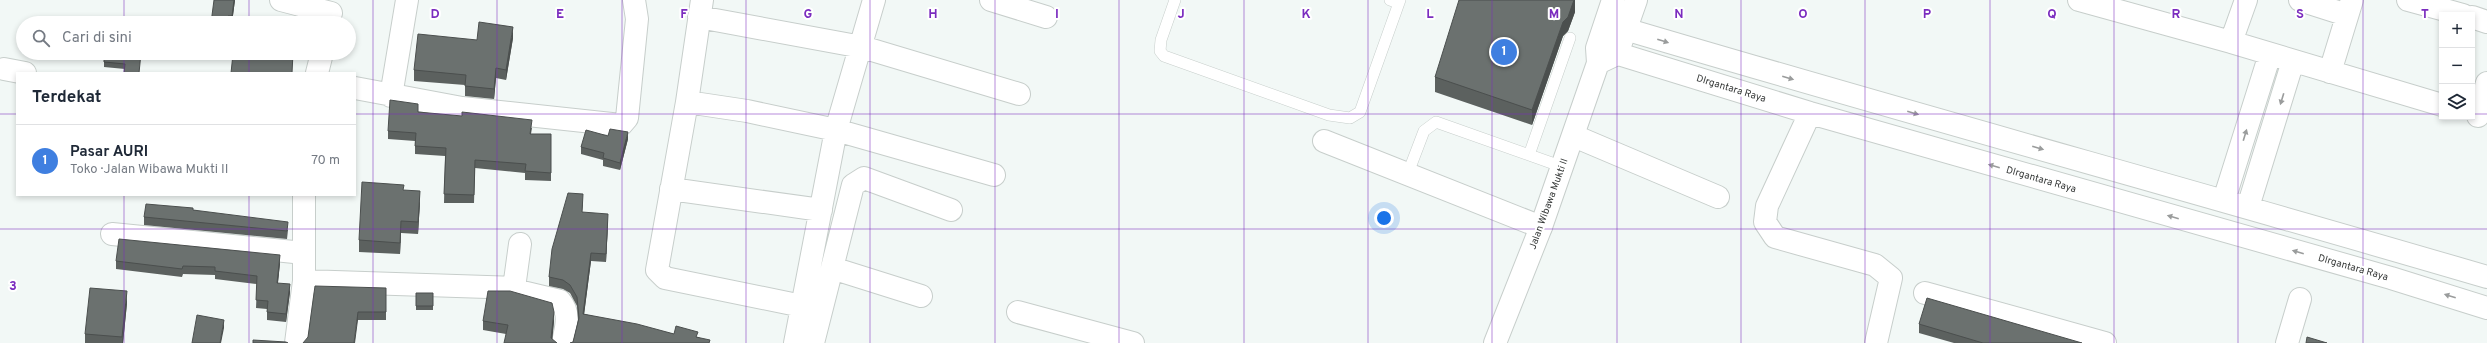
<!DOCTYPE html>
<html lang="id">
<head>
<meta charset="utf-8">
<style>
	body { margin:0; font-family:Overpass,sans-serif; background:#f2f2f3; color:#1f2937 }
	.controls { position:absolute; right:12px; top:12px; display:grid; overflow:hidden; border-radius:0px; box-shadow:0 2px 6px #0003 }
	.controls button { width:36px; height:36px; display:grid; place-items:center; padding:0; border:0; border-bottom:1px solid #e0e1e3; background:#fff; color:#1f2937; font:20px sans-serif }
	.you { position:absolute; left:1384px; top:218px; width:14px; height:14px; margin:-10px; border:3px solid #fff; border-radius:50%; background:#1a73e8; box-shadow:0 0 0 6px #1a73e833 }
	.badge { display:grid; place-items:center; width:26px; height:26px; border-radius:50%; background:#b73174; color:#fff; font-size:13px; font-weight:700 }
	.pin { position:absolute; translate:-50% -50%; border:2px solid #fff; box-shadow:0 1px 4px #0006 }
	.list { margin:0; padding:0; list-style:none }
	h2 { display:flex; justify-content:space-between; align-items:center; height:52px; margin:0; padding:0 16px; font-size:17px }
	h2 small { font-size:13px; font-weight:400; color:#747a83 }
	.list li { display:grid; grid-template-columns:26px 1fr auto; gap:12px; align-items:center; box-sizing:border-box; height:72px; padding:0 16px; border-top:1px solid #e0e1e3 }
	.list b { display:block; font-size:15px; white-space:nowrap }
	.list p { margin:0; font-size:13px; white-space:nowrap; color:#747a83 }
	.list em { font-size:13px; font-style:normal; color:#747a83 }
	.icon { flex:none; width:22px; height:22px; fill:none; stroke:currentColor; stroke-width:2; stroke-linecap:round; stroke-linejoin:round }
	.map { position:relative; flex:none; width:2487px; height:343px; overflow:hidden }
	.search { position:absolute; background:#fff; box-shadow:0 2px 6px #0003; left:16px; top:16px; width:340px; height:44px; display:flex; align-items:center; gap:10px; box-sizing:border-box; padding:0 14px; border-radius:22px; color:#747a83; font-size:15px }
	.panel { position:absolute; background:#fff; box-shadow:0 2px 6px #0003; left:16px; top:72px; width:340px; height:124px; border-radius:0px }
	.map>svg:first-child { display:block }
</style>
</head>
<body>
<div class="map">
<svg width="2487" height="343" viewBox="0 0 2487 343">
	<rect width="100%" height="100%" fill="#f2f8f6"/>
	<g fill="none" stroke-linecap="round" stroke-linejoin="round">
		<defs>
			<path id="service" d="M1175,0L1161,40L1160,51L1164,56L1329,115L1350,118L1360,112L1400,0
				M1390,0L1399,3
				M1529,155L1570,38
				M1408,173L1424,131L1436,122L1563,167"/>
			<path id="minor" d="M281,0L331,13
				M991,0L1046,17
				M2079,0L2231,42L2246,0
				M2300,0L2347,15
				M2408,0L2463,15
				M699,17L862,47L1019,94
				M2472,17L2487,22
				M1608,24C1900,111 2194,191 2487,277
				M2231,42L2442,105
				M1599,48L1810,113L2391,278L2487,308
				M4,69L25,73
				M2330,72L2352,0
				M317,73L322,53
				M355,88L462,108L621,125L627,118L637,19L634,0
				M391,96L407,0
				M687,102L702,0
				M1810,113L1767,206L1765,222L1775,237L1875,265L1891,278L1876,343
				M2478,116L2487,83
				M1574,136L1718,197
				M1324,141L1541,227
				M671,189L821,210
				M2224,200L2270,54
				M2248,207L2293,61
				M112,234L304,253
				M520,244L514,288L518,291L560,301C571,314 566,327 563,343
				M832,268L921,296
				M304,281L514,288
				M1925,293L2105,343
				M802,306L665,278L657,270L687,102L747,111L836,130L994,175
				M1018,312L1133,343
				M296,343L304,281V195
				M795,343L836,130L874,0
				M813,343L853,185L864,178L951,210
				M2287,343L2300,299"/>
			<path id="secondary" d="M1598,63L1617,54L1636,0
				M1495,343L1541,227L1598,63L1597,48L1613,0"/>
		</defs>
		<!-- service casing -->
		<use href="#service" stroke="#c7cecb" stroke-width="12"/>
		<!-- minor casing -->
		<use href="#minor" stroke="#c7cecb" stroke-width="24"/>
		<!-- secondary casing -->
		<use href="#secondary" stroke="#c7cecb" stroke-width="24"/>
		<!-- service -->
		<use href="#service" stroke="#fff" stroke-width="11"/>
		<!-- minor -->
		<use href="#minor" stroke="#fff" stroke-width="22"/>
		<!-- secondary -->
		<use href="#secondary" stroke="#fff" stroke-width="22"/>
	</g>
	<!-- wall -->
	<path fill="#5c615f" d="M235,0L232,23H211Z
		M1575,0V12L1568,31L1563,36L1532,125L1435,92V77Z
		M513,38L506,80L496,78L494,99L465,96V85L414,81V70L477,40Z
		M141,56L125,69L104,67V62Z
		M418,112L532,128L531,134H551V181L525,180V173L475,168L474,203H444L445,156L415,154V141L388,139V131Z
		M608,136L628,139L620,170L603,166V160L581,154V147Z
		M420,202L418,234L401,233L400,254L359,252V240Z
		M583,203L582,212L608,223L606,262L591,261L584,314L674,334L698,337L710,343L573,342L578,320L577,306L570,293L563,289L549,286V277Z
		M193,210L288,230L287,239L144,225V217Z
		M116,261L280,263L278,283L290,292L286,322L267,320V309L256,308L257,284L215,279V275L183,274L182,277L116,269Z
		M386,288V320H358L303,343Z
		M416,293H433V310H416Z
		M127,303L123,343H85V334Z
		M483,321H554L552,339L506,334L483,330Z
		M1919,324L2082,343H1954L1919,333Z"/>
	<!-- shaded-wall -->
	<path fill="#4b4f4e" d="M234,0H235L232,23V16Z
		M1574,0H1575V12L1568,31L1563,36L1532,125V110L1563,22Z
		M513,27V38L506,80V70Z
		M496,68V78L494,99V89Z
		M628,132V139L620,170V163Z
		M420,191V202L418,234V222Z
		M608,214V223L606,262V254Z
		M401,221V233L400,254V243Z
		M591,253V261L583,323V314Z
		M280,255V263L277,291V283Z
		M290,284V292L286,322V314Z
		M127,291V303L123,343H122Z
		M358,312V320L355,343H354Z
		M554,312V321L552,343L551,338Z
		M224,320V328L221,343H220Z"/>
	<!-- building -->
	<path fill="#6b716f" stroke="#4b4f4e" d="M214,0H234L232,16H228L227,23H211Z
		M1459,0H1574L1568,17L1563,22L1532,110L1435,77Z
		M479,22L513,27L506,70L496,68L494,89L465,86L466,75L414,70L418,34L477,40Z
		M104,53H141L139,73H124L125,64L104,62Z
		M264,53H293L292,73H231L233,54L264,56Z
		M390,100L418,104V112L462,116V112L532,120L530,134H551V173L525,171L526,164L475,160L474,195L444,194L446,148L415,146L416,133L388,131Z
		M610,129L628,132L620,163L603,158L604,153L581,147L586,130L608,136Z
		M362,182L404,185L403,190L420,191L418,222L401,221L400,243L359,240Z
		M568,193L583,194L582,212L608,214L606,254L591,253L583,314L637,324L674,334L676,326L698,332L696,337L710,340L709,343H570L573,342L579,318L577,297L570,285L563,280L549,277L552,249Z
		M146,204L193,208V210L288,222L287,231L144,217Z
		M119,239L280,255L277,283L290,284L286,314L267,312L268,301L256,300L257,276L215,271V267L183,266L182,269L116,261Z
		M315,286L386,288V312H358L354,343H303L308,337Z
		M90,288L127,291L122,337L85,334Z
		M488,291H510L552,303L554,312L551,338L557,343H504L508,325L483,321Z
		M416,293H433V306H416Z
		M1927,298L2082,343H1983L1919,324Z
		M197,315L224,320L220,343H192Z
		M2307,337L2327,343H2306Z
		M253,340L286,342L288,343H253Z"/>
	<!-- one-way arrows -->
	<defs><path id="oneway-solid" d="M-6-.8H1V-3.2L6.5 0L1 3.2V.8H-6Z"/></defs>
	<g fill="#9a9c9c">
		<use href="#oneway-solid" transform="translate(1663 41) rotate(17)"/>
		<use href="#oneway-solid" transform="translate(1788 78) rotate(16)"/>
		<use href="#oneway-solid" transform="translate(2282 99) rotate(107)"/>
		<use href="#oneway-solid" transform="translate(1913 113) rotate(16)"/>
		<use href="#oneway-solid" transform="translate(2245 135) rotate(-73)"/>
		<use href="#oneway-solid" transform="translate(2038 148) rotate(16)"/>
		<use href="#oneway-solid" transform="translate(1994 166) rotate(-164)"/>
		<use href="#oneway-solid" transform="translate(2173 217) rotate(-164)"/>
		<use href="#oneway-solid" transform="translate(2298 252) rotate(-164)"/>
		<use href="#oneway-solid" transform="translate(2450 296) rotate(-163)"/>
	</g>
	<!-- grid -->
	<path fill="none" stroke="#7b2cbf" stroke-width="1" stroke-opacity="0.55" d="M124,0V23M249,0V23M373,0V343M497,0V343M622,0V343M746,0V343M870,0V343M995,0V343M1119,0V343M1244,0V343M1368,0V343M1492,0V343M1617,0V343M1741,0V343M1865,0V343M1990,0V343M2114,0V343M2238,0V343M2363,0V343M124,53V73M249,53V73M0,114H17M355,114H2442M2472,114H2487M124,195V343M249,195V343M0,229H2487"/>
	<g text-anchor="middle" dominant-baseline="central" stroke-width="4" stroke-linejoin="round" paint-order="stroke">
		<!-- street labels -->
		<g font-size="10" fill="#363938" stroke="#fff">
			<text transform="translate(1731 89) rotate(17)">DIrgantara Raya</text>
			<text transform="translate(2041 180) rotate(16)">DIrgantara Raya</text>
			<text transform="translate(1549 204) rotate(-70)">Jalan Wibawa Mukti II</text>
			<text transform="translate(2353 268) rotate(16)">DIrgantara Raya</text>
		</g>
	</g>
	<g font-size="13" text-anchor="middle" font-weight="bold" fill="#7b2cbf" stroke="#fff" stroke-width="4" stroke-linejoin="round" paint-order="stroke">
		<text x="435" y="18">D</text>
		<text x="560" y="18">E</text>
		<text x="684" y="18">F</text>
		<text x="808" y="18">G</text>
		<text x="933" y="18">H</text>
		<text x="1057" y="18">I</text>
		<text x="1181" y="18">J</text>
		<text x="1306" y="18">K</text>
		<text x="1430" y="18">L</text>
		<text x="1554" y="18">M</text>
		<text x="1679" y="18">N</text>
		<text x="1803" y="18">O</text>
		<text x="1927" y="18">P</text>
		<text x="2052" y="18">Q</text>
		<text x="2176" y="18">R</text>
		<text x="2300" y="18">S</text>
		<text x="2425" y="18">T</text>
		<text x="13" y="290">3</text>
	</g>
</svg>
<div class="controls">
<button>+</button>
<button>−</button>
<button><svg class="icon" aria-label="layers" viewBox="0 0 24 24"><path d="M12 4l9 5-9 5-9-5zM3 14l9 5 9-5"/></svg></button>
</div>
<div class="you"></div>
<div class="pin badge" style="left:1504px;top:52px;background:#3f7fe0">1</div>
<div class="search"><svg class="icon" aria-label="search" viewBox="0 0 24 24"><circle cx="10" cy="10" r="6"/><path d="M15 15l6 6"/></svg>Cari di sini</div>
<section class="panel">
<h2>Terdekat<small></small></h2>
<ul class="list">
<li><span class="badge" style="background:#3f7fe0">1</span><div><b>Pasar AURI</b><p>Toko · Jalan Wibawa Mukti II</p></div><em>70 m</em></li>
</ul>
</section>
</div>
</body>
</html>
